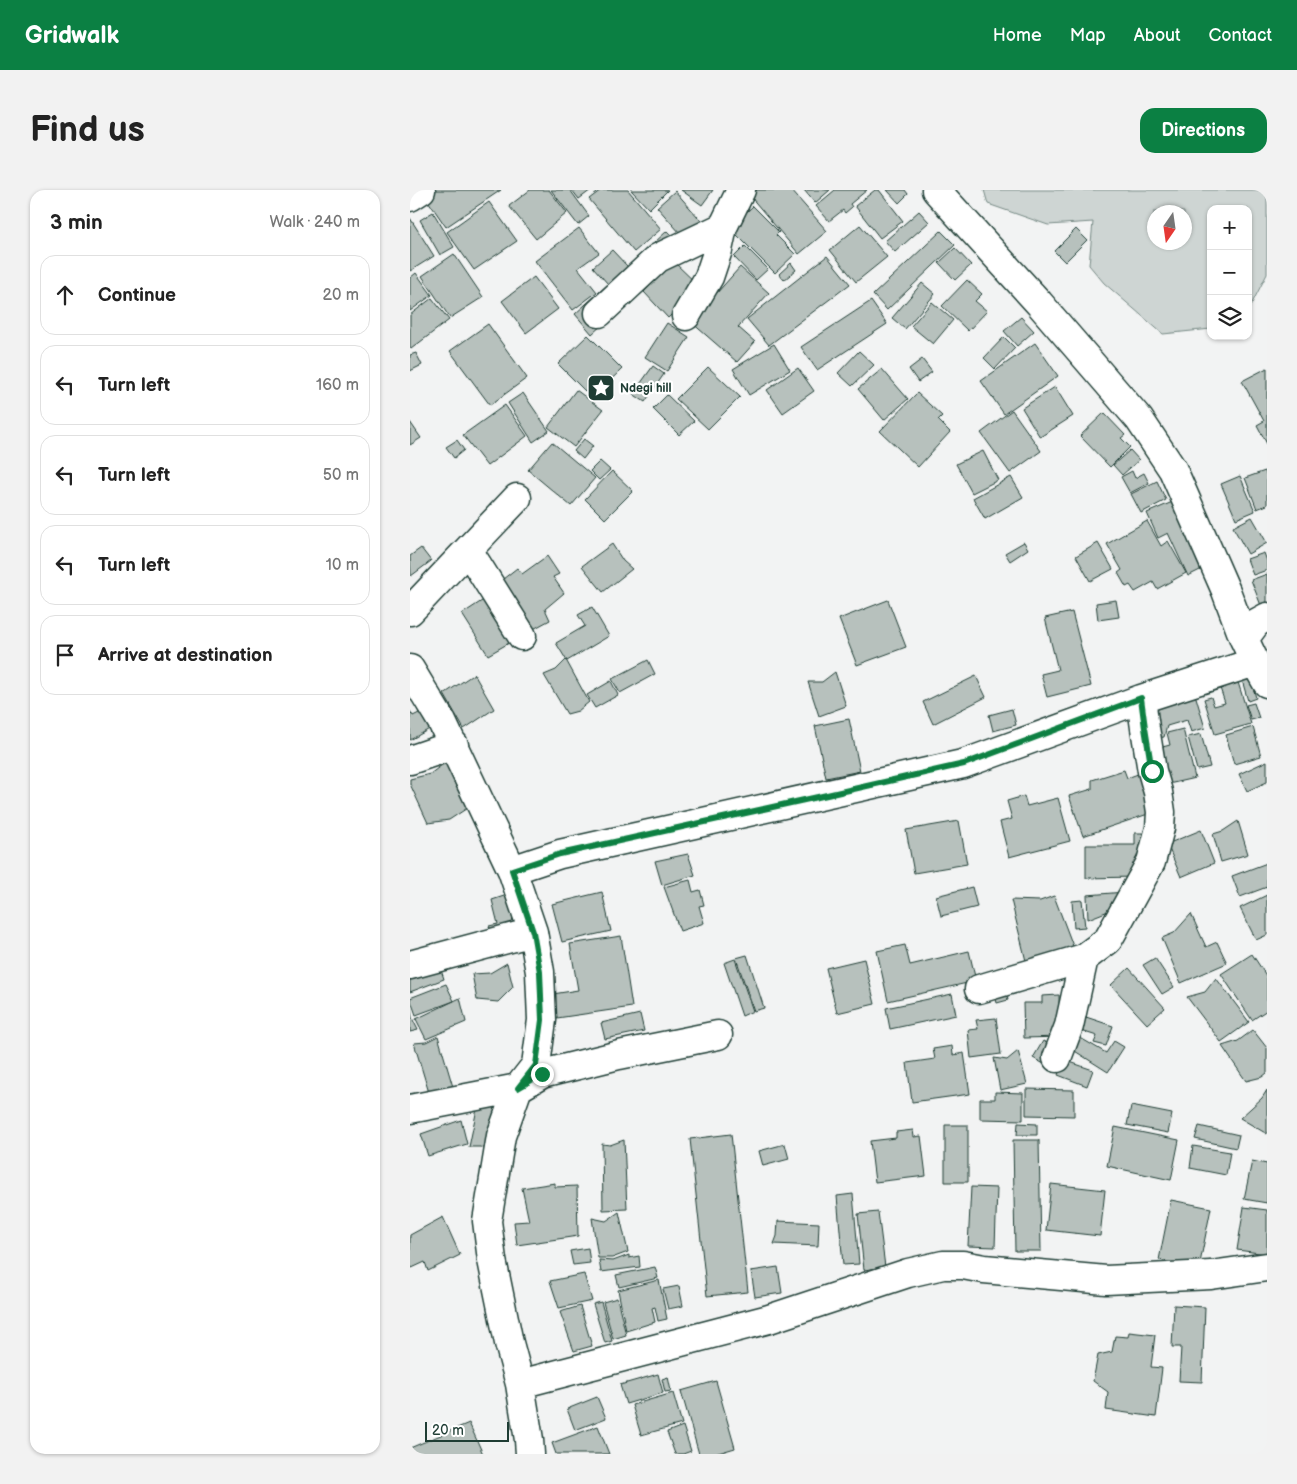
<!DOCTYPE html>
<html lang="en">
<head>
<meta charset="utf-8">
<style>
	body { margin:0; font-family:"Balsamiq Sans",sans-serif; background:#f2f2f2; color:#222 }
	.controls { position:absolute; right:15px; top:15px; display:grid; overflow:hidden; border-radius:10px; box-shadow:0 1px 4px #0004 }
	.controls button { width:45px; height:45px; display:grid; place-items:center; padding:0; border:0; border-bottom:1px solid #e0e0e0; background:#fff; color:#222; font:25px sans-serif }
	.compass { position:absolute; left:737px; top:15px; width:45px; height:45px; border-radius:50%; background:#fff; box-shadow:0 1px 4px #0004; rotate:193deg }
	.scale { position:absolute; left:15px; bottom:12px; width:84px; box-sizing:border-box; padding-left:5px; border:2px solid #1f3d34; border-top:0; font-size:14px; line-height:18px; white-space:nowrap; color:#1f3d34; -webkit-text-stroke:4px #fff; paint-order:stroke }
	.stop { position:absolute; width:15px; height:15px; margin:-11px; border:4px solid #0b8043; border-radius:50%; background:#fff }
	.stop.end { background:#0b8043; border-color:#fff; box-shadow:0 1px 5px #0008 }
	.list { margin:0; padding:0; list-style:none }
	h2 { display:flex; justify-content:space-between; align-items:center; height:65px; margin:0; padding:0 20px; font-size:21px }
	h2 small { font-size:16px; font-weight:400; color:#767676 }
	.list li { display:grid; grid-template-columns:32px 1fr auto; gap:15px; align-items:center; box-sizing:border-box; height:80px; margin:0 10px 10px; padding:0 10px; border:1px solid #e0e0e0; border-radius:15px }
	.list b { display:block; font-size:19px; white-space:nowrap }
	.list em { font-size:16px; font-style:normal; color:#767676 }
	.icon { flex:none; width:28px; height:28px; fill:none; stroke:currentColor; stroke-width:2; stroke-linecap:round; stroke-linejoin:round }
	.map { position:relative; flex:none; width:857px; height:1264px; overflow:hidden; border-radius:15px }
	header { display:flex; align-items:center; gap:30px; box-sizing:border-box; height:70px; padding:0 25px; background:#0b8043; color:#fff }
	header strong { font-size:24px }
	nav { display:flex; gap:28px; margin-inline-start:auto; font-size:18px }
	.intro { display:flex; align-items:center; justify-content:space-between; box-sizing:border-box; height:120px; padding:0 30px }
	h1 { margin:0; font-size:35px }
	.button { padding:12px 22px; border-radius:15px; background:#0b8043; color:#fff; font-size:18px; font-weight:700 }
	main { display:flex; gap:30px; padding:0 30px }
	aside { flex:1; background:#fff; border-radius:15px; box-shadow:0 1px 4px #0004 }
	.map>svg:first-child { display:block }
</style>
</head>
<body>
<header>
<strong>Gridwalk</strong>
<nav><a>Home</a><a>Map</a><a>About</a><a>Contact</a></nav>
</header>
<div class="intro"><h1>Find us</h1><a class="button">Directions</a></div>
<main>
<aside>
<h2>3 min<small>Walk · 240 m</small></h2>
<ul class="list">
<li><svg class="icon" aria-label="ahead" viewBox="0 0 24 24"><path d="M12 20V5M6 11l6-6 6 6"/></svg><div><b>Continue</b></div><em>20 m</em></li>
<li><svg class="icon" aria-label="left" viewBox="0 0 24 24"><path d="M17 20v-9H6M10 6l-5 5 5 5"/></svg><div><b>Turn left</b></div><em>160 m</em></li>
<li><svg class="icon" aria-label="left" viewBox="0 0 24 24"><path d="M17 20v-9H6M10 6l-5 5 5 5"/></svg><div><b>Turn left</b></div><em>50 m</em></li>
<li><svg class="icon" aria-label="left" viewBox="0 0 24 24"><path d="M17 20v-9H6M10 6l-5 5 5 5"/></svg><div><b>Turn left</b></div><em>10 m</em></li>
<li><svg class="icon" aria-label="arrive" viewBox="0 0 24 24"><path d="M6 21V4h12l-3 4 3 4H6"/></svg><div><b>Arrive at destination</b></div></li>
</ul>
</aside>
<div class="map">
<svg width="857" height="1264" viewBox="0 0 857 1264">
	<rect width="100%" height="100%" fill="#f2f3f3"/>
	<filter id="ink" filterUnits="userSpaceOnUse"><feTurbulence type="fractalNoise" baseFrequency=".02" numOctaves="2"/><feDisplacementMap in="SourceGraphic" scale="10" xChannelSelector="R" yChannelSelector="G"/><feConvolveMatrix kernelMatrix="1 2 1 2 8 2 1 2 1" color-interpolation-filters="sRGB"/></filter>
	<g filter="url(#ink)">
		<!-- green -->
		<path fill="#ced5d3" stroke="#768984" fill-rule="evenodd" d="M574,0H857V84L838,121V19H801V139L753,144L694,93L679,75L683,32L638,35L578,14ZM744,22H774V52H744Z"/>
		<!-- building -->
		<path fill="#b7c1bd" stroke="#1f3d34" d="M14,0H91L36,37L12,2Z
			M120,0H139L157,23L126,49L99,16Z
			M141,0H160L179,26L168,35Z
			M162,0H181L169,9Z
			M191,0H218L251,39L224,62L179,9Z
			M221,0H258L239,19Z
			M271,0H303L292,15Z
			M347,0H381L417,41L389,64L340,6Z
			M394,0H420L405,13Z
			M425,0H457L440,14L442,17L435,23L433,20L419,31L406,16Z
			M465,0H469L493,31L470,48L445,16Z
			M477,0H495L498,4L489,13Z
			M265,1L296,36L278,52L247,17Z
			M79,12L107,51L64,80L37,42Z
			M343,16L369,42L366,45L385,64L365,83L320,38Z
			M509,21L519,32L485,62L475,51Z
			M23,22L44,57L30,65L10,30Z
			M0,28L24,66L0,81Z
			M450,35L477,67L446,92L420,60Z
			M169,38L189,63L168,78L187,102L163,120L125,71Z
			M666,39L677,50L655,72L644,61Z
			M257,41L275,60L182,144L165,124L198,94L183,77L202,60L218,77Z
			M531,41L545,55L477,120L463,105Z
			M335,56L358,79L346,90L324,67Z
			M545,58L561,75L545,90L529,73Z
			M44,64L73,107L40,128L12,86Z
			M417,66L440,94L359,155L337,129Z
			M264,72L290,97L258,128L234,102Z
			M381,73L386,80L374,90L369,84Z
			M330,77L359,103L328,137L345,152L327,172L281,132Z
			M6,83L22,105L0,121V88Z
			M124,87L148,119L116,143L92,111Z
			M557,90L572,104L565,111L577,121L558,141L532,116Z
			M512,93L525,104L495,139L482,128Z
			M22,108L39,130L1,159L0,157V125Z
			M461,111L477,134L407,180L391,157Z
			M522,112L543,130L523,154L501,136Z
			M611,127L624,141L607,156L594,141Z
			M257,133L279,147L257,181L235,167Z
			M78,134L117,188L80,215L40,161Z
			M178,145L212,179L182,208L148,174Z
			M594,147L605,158L585,179L574,168Z
			M625,153L648,186L594,224L571,191Z
			M364,154L380,180L339,205L323,179Z
			M449,161L464,175L442,196L428,183Z
			M6,163L12,175L0,181V165Z
			M512,169L522,182L508,192L499,179Z
			M243,176L254,184L235,212L223,204Z
			M298,177L330,207L298,239L266,209Z
			M388,178L404,201L373,223L357,200Z
			M857,178V254L847,235L854,231L832,191Z
			M472,179L498,209L474,230L448,199Z
			M645,197L663,226L630,247L612,218Z
			M166,200L193,220L164,257L138,237Z
			M113,203L139,241L123,252L98,213Z
			M507,203L532,226L528,230L540,242L508,277L470,241Z
			M257,205L284,231L269,245L243,219Z
			M95,215L117,246L77,276L53,245Z
			M602,220L631,261L600,283L571,243Z
			M694,223L715,245L711,248L720,257L700,277L670,246Z
			M0,232L11,248L0,255Z
			M174,249L183,256L173,269L164,261Z
			M47,250L54,260L44,268L36,257Z
			M142,252L185,288L161,316L118,280Z
			M720,260L729,270L712,285L703,275Z
			M573,261L588,290L562,303L546,274Z
			M190,271L200,280L189,290L180,281Z
			M202,281L223,301L195,329L175,309Z
			M722,281L725,288L734,283L739,293L720,303L711,287Z
			M855,281L857,286V315L847,319L835,288Z
			M830,286L845,321L826,329L811,294Z
			M601,287L613,307L575,329L563,308Z
			M747,291L756,310L731,323L721,304Z
			M767,310L798,376L778,386L758,343L748,348L737,323Z
			M842,327L857,353L838,364L823,337Z
			M737,331L751,356L758,351L776,383L747,399L743,392L725,402L720,395L716,397L708,383L712,380L697,354Z
			M614,352L618,359L600,371L595,363Z
			M688,353L703,379L680,391L666,366Z
			M202,354L213,371L222,379L193,402L172,376Z
			M11,358L21,371L1,386L0,366Z
			M854,363L857,371V380L843,385L837,369Z
			M137,366L149,384L143,387L154,403L135,419L140,430L116,443L88,393L107,378L112,384Z
			M857,384V416L852,418L841,390Z
			M78,407L106,449L78,465L52,424Z
			M478,410L496,457L447,475L429,429Z
			M706,410L709,427L688,430L686,413Z
			M182,417L199,446L157,471L146,453L175,436L168,425Z
			M662,422L681,496L637,507L631,484L648,480L635,428Z
			M156,470L179,512L168,521L157,524L134,485L146,480Z
			M238,470L245,484L210,503L202,489Z
			M425,482L436,516L409,526L398,492H412Z
			M64,484L84,519L54,539L34,504Z
			M566,486L576,507L523,534L513,512Z
			M826,486L841,534L805,544L794,509L801,507L804,516L815,513L808,492Z
			M840,486L846,508L838,511L832,490Z
			M201,491L208,505L185,518L177,505Z
			M0,503L23,537L0,550V521L3,526L9,523Z
			M785,504L795,538L781,542L777,530L757,536L754,547L748,548L738,518Z
			M844,513L849,528L841,530L836,515Z
			M602,519L606,535L583,541L579,525Z
			M439,529L450,581L416,588L405,536Z
			M843,537L851,566L824,574L816,545Z
			M773,539L785,588L754,595L745,559L760,555L757,543Z
			M791,544L800,577L787,580L778,547Z
			M40,569L62,615L39,630L18,633L0,594V589L20,584Z
			M857,571V592L837,601L829,584Z
			M714,580L717,588L728,584L741,623L673,646L659,606L682,599V590Z
			M614,606L617,616L648,608L660,651L599,667L590,632L602,629L597,611Z
			M549,631L557,674L504,683L496,640Z
			M828,631L838,664L811,672L803,644L813,641Z
			M791,640L804,673L771,687L757,654Z
			M725,643H737L725,687L676,688V655H725Z
			M278,664L285,685L252,695L245,671Z
			M857,673V697L830,707L822,686Z
			M280,690L283,702L290,700L294,715L289,716L294,733L270,741L254,697Z
			M562,697L567,717L531,726L526,706Z
			M192,702L201,741L152,752L142,714Z
			M715,702L711,716L678,729L677,705Z
			M97,705L104,736L81,742L79,736L88,734L82,710Z
			M857,705V745L846,750L830,718Z
			M644,706L663,756L639,765L616,771L601,710L630,711Z
			M672,710L675,737L664,738L662,711Z
			M781,724L796,757L807,752L817,773L771,793L752,748L764,743Z
			M211,746L222,817L147,828L143,804L168,800L160,754Z
			M495,755L500,775L559,761L566,791L478,811L467,761Z
			M842,764L857,787V820L842,830L811,784Z
			M337,765L354,818L344,821L326,768Z
			M745,768L764,797L752,804L733,775Z
			M325,769L343,821L332,826L314,773Z
			M454,769L465,814L427,823L416,778Z
			M97,773L103,797L88,812L67,810L62,784L80,783Z
			M29,774L34,789L0,802V784Z
			M719,778L755,818L737,834L701,795Z
			M806,788L839,832L811,852L777,807L795,802Z
			M36,794L44,811L6,825L0,808Z
			M596,802L598,810L587,813L585,805Z
			M542,804L546,825L480,839L476,818Z
			M649,805L650,847L614,848L613,813H632V806Z
			M50,808L56,832L16,849L6,829Z
			M0,813L2,828L8,840L0,842Z
			M230,824L234,841L195,849L191,833Z
			M670,825L703,836L696,856L684,853L687,846L665,839Z
			M586,828L591,864L561,868L558,840L568,839L566,830Z
			M843,840L857,858V883L852,887L836,891L812,856L828,851Z
			M28,846L43,897L20,906L4,853L16,852Z
			M667,846L696,863L704,851L714,857L698,882L660,858Z
			M633,851L644,857L634,874L623,868Z
			M542,856L543,865L554,863L560,904L502,912L497,873L525,869L523,859Z
			M608,861L617,894L590,900L584,868L597,870Z
			M654,870L683,880L677,896L648,885Z
			M616,899L664,900V926L616,925Z
			M857,900V944L830,928L852,908Z
			M585,902L613,903V930L570,929V909H585Z
			M68,914H89L80,960L70,957H59Z
			M721,916L762,924L758,943L717,935Z
			M51,930L57,954L18,966L11,944Z
			M608,933L627,934V945H607Z
			M535,935H558V992H535Z
			M789,936L829,945L826,958L785,949Z
			M705,937L769,950L761,990L697,976Z
			M503,940L504,947L511,946L516,986L465,992L460,951L486,948V942Z
			M321,944L338,1102L297,1106L280,949Z
			M214,950L217,1019L193,1020L192,954L200,955Z
			M603,950H629L631,1061H605Z
			M375,954L379,969L353,976L349,961Z
			M783,956L820,962L816,985L780,978Z
			M842,971L857,974V1013L834,1009Z
			M145,993V997L167,996L168,1046L107,1055L104,1032L119,1031L112,998Z
			M641,994L695,1000L690,1046L636,1040Z
			M561,997L587,998L585,1057L558,1056Z
			M443,1004L449,1074L433,1075L427,1006Z
			M761,1010L801,1018L789,1078L749,1070Z
			M834,1017L857,1020V1064L827,1060Z
			M209,1022L218,1062L202,1068H188L182,1028L196,1031Z
			M468,1022L475,1077L454,1080L448,1024Z
			M33,1027L50,1065L18,1081L15,1072L2,1078L0,1075V1045Z
			M368,1031L409,1033L408,1056L364,1054L367,1046Z
			M178,1058L180,1073L163,1075L160,1061Z
			M219,1065V1068L229,1066L230,1077L191,1082L189,1070L203,1071Z
			M245,1077L248,1088L209,1097L206,1085Z
			M368,1077L372,1103L345,1107L341,1081Z
			M174,1084L182,1111L149,1118L140,1091Z
			M249,1090L257,1129L248,1131L245,1117L242,1118L245,1132L216,1141L208,1100Z
			M269,1096L273,1116L258,1119L253,1099Z
			M207,1108L216,1145L203,1149L193,1112Z
			M191,1112L202,1151L195,1153L183,1114Z
			M764,1115L795,1117L792,1192L769,1191L771,1157H762Z
			M170,1116L182,1156L164,1161L150,1122Z
			M719,1142L745,1145L741,1177L752,1178L746,1227L696,1220L698,1202L683,1191L688,1165L702,1162L705,1146L718,1147Z
			M248,1184L253,1203L216,1214L210,1195Z
			M258,1187L261,1201L255,1202L252,1189Z
			M306,1191L325,1258L305,1264H289L271,1201Z
			M263,1203L272,1234L231,1245L222,1215Z
			M187,1207L196,1228L165,1240L157,1219Z
			M59,1233L73,1264H0V1258Z
			M188,1236L199,1264H146L142,1253Z
			M273,1236L281,1261L273,1264H265L257,1242Z"/>
		<g fill="none" stroke-linecap="round" stroke-linejoin="round">
			<defs>
				<path id="minor" d="M526,0L629,113L729,229L763,280L816,401L834,449L845,472L857,493
					M0,7L11,0
					M189,123L248,68L313,37
					M276,126L299,87L308,60L313,37L331,0
					M58,360L112,446
					M0,421L107,308
					M834,449L846,433L857,427
					M0,479L32,532L102,680
					M0,570L44,555
					M0,775L123,742
					M569,799L674,768L698,750L741,672L750,638L751,622L748,602L742,581L735,538L731,509
					M647,868L659,836L674,768
					M0,919L108,898L132,884L209,865L308,845
					M110,1194L359,1129L498,1083L533,1075H553L574,1079L696,1090L801,1085L857,1077
					M120,1264L119,1250L110,1194L99,1153L82,1070L77,1031L91,946L108,898L126,875L132,830L130,782L123,742L102,680L150,664L553,574L731,509L845,472"/>
			</defs>
			<!-- minor casing -->
			<use href="#minor" stroke="#1f3d34" stroke-width="31"/>
			<!-- minor -->
			<use href="#minor" stroke="#fff" stroke-width="28"/>
		</g>
	</g>
	<g fill="none" stroke-linecap="round" stroke-linejoin="round" filter="url(#ink)">
		<!-- route -->
		<path stroke="#0b8043" stroke-width="6" d="M132,884L108,898L126,875L132,830L130,782L123,742L102,680L150,664L417,605L554,574L731,508L735,538L742,581"/>
	</g>
	<!-- icons -->
	<defs>
		<symbol id="sight-square" viewBox="-11 -11 22 22"><rect x="-9" y="-9" width="18" height="18" rx="4" fill="#1f3d34" stroke="#fff"/><path d="M0-6L1.8-2.2L6-1.7L2.9 1.2L3.7 5.4L0 3.3L-3.7 5.4L-2.9 1.2L-6-1.7L-1.8-2.2Z" fill="#fff"/></symbol>
	</defs>
	<g fill-rule="evenodd">
		<use href="#sight-square" x="175" y="182" width="32" height="32"/>
	</g>
	<g text-anchor="middle" dominant-baseline="central" stroke-width="4.5" stroke-linejoin="round" paint-order="stroke">
		<!-- poi labels -->
		<g font-size="12" font-weight="bold" fill="#1f3d34" stroke="#fff" text-anchor="start">
			<text x="210" y="198">Ndegi hill</text>
		</g>
	</g>
</svg>
<div class="controls">
<button>+</button>
<button>−</button>
<button><svg class="icon" aria-label="layers" viewBox="0 0 24 24"><path d="M12 4l9 5-9 5-9-5zM3 14l9 5 9-5"/></svg></button>
</div>
<svg class="compass" viewBox="-18 -18 36 36"><path d="M0-13l5 13h-10z" fill="#e53935"/><path d="M0 13l5-13h-10z" fill="#767676"/></svg>
<div class="scale">20 m</div>
<div class="stop" style="left:742px;top:581px"></div>
<div class="stop end" style="left:132px;top:884px"></div>
</div>
</main>
</body>
</html>
